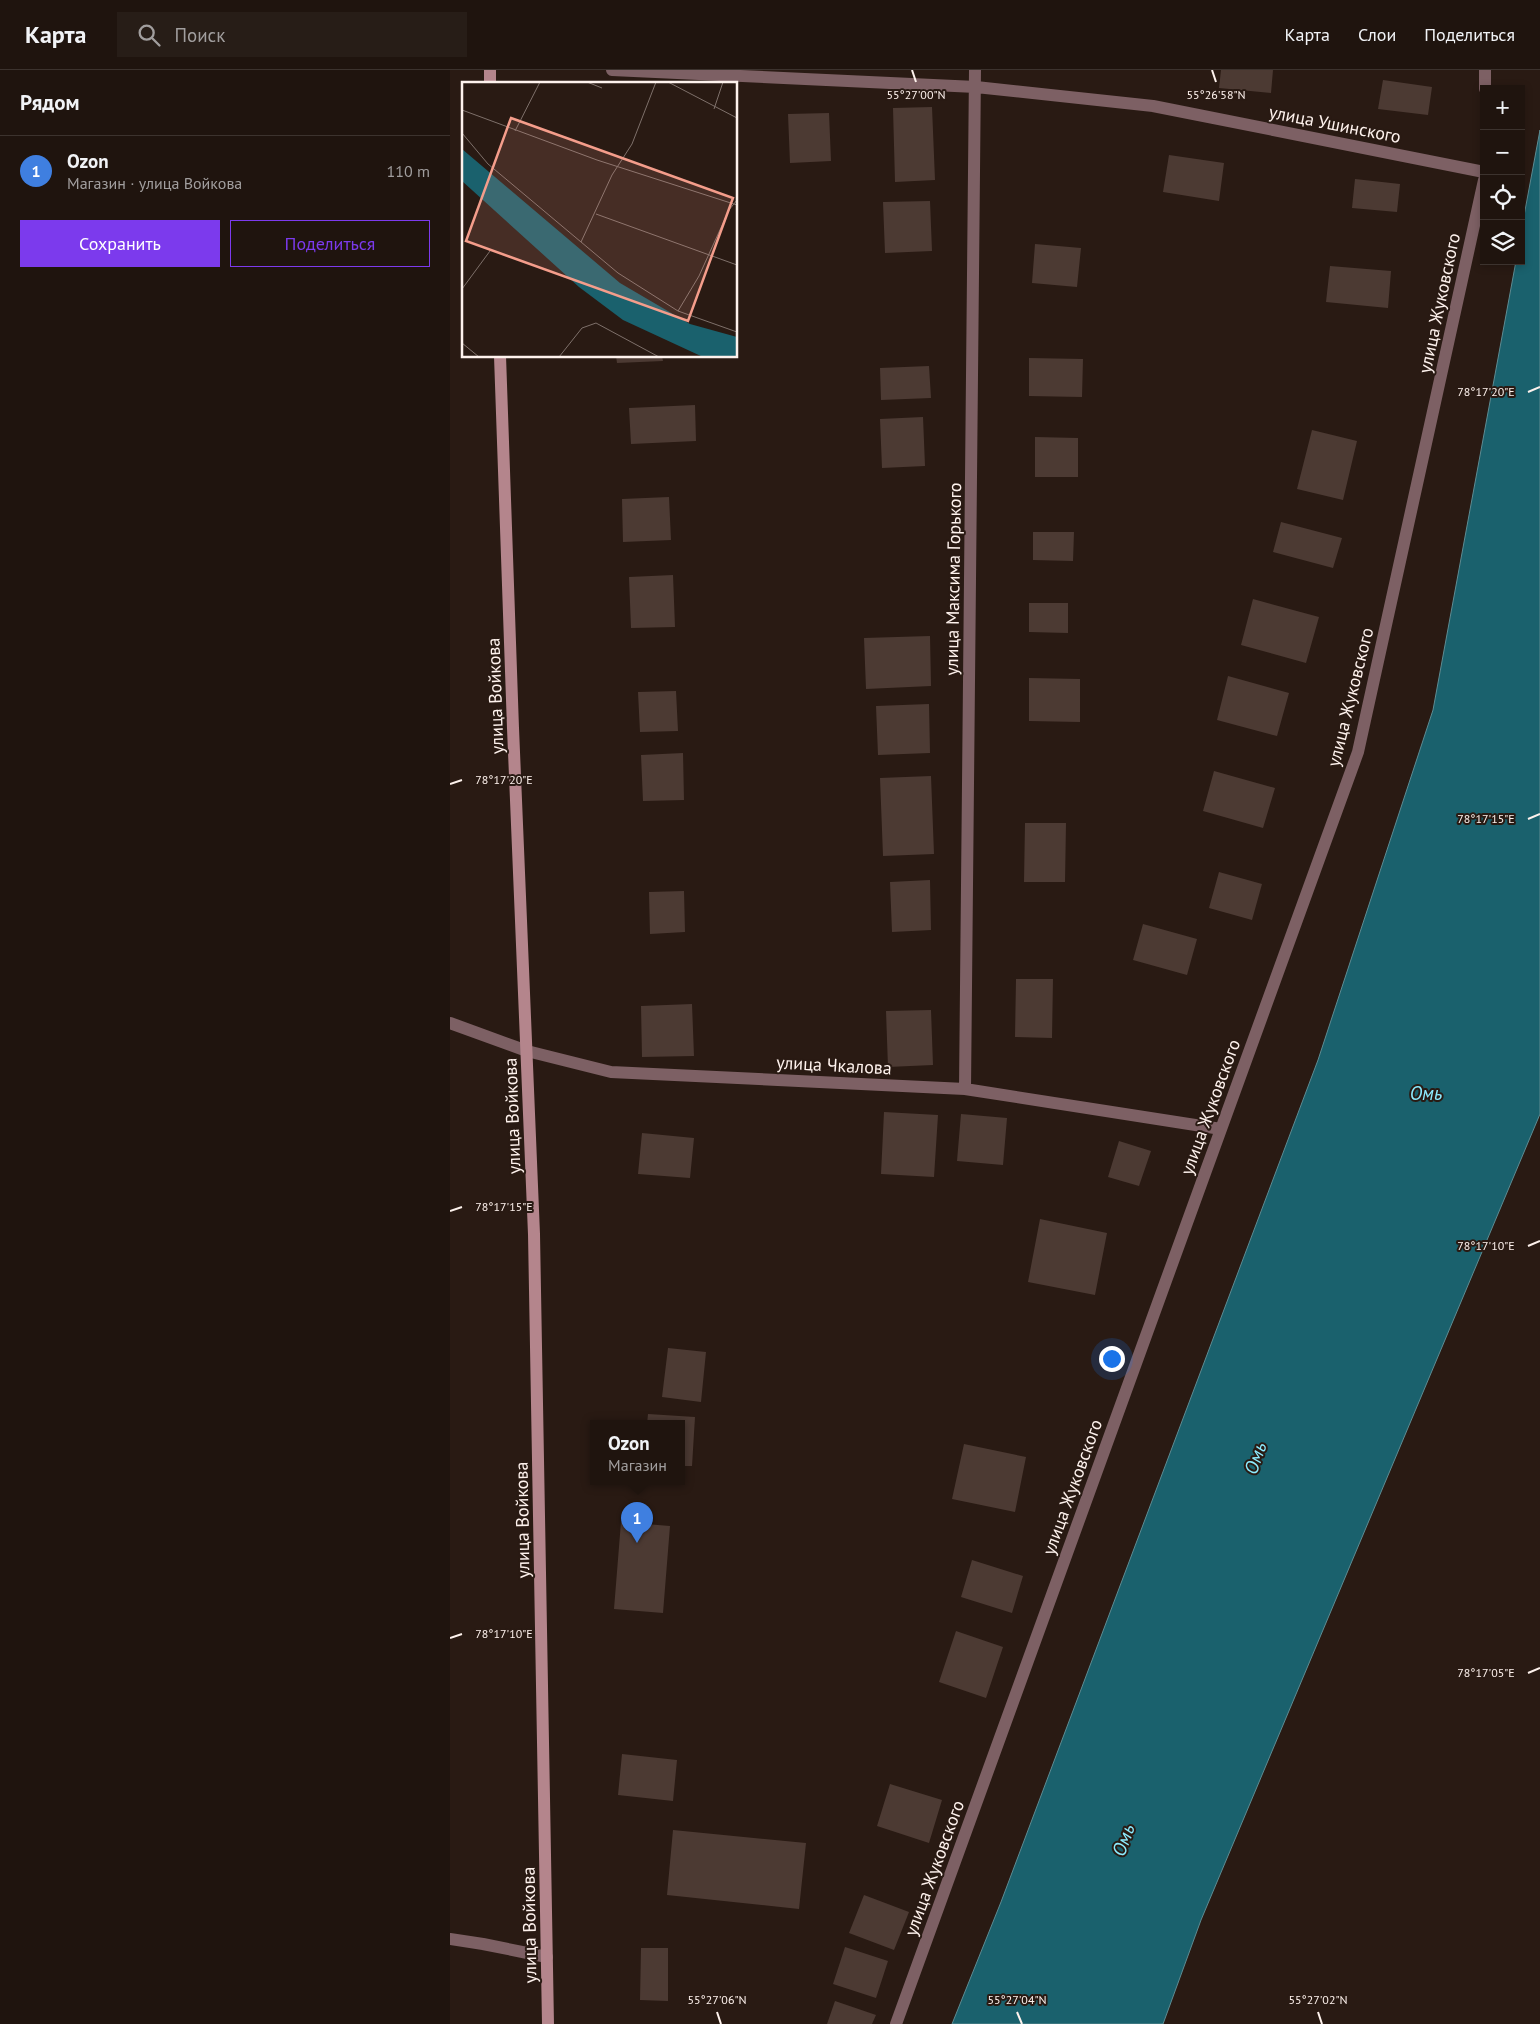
<!DOCTYPE html>
<html lang="ru">
<head>
<meta charset="utf-8">
<style>
	body { margin:0; font-family:"PT Sans",sans-serif; background:#271d17; color:#f1f3f6 }
	.controls { position:absolute; right:15px; top:15px; display:grid; overflow:hidden; border-radius:0px; box-shadow:0 2px 8px #0003 }
	.controls button { width:45px; height:45px; display:grid; place-items:center; padding:0; border:0; border-bottom:1px solid #3c332e; background:#1f140e; color:#f1f3f6; font:25px sans-serif }
	.you { position:absolute; left:661px; top:1288px; width:18px; height:18px; margin:-12px; border:4px solid #fff; border-radius:50%; background:#1a73e8; box-shadow:0 0 0 8px #1a73e833 }
	.badge { display:grid; place-items:center; width:32px; height:32px; border-radius:50%; background:#7c3aed; color:#fff; font-size:16px; font-weight:700 }
	.pin { position:absolute; translate:-50% -41px; filter:drop-shadow(0 1px 2px #0008) }
	.pin::after { content:''; position:absolute; top:26px; width:18px; height:15px; background:inherit; clip-path:polygon(0 0,100% 0,50% 100%) }
	.popup { position:absolute; left:140px; top:1350px; width:95px; height:65px; box-sizing:border-box; display:grid; place-content:center; border-radius:0px; background:#1f140e; filter:drop-shadow(0 1px 4px #0005); font-size:16px; white-space:nowrap; color:#a19e9e }
	.popup b { font-size:19px; color:#f1f3f6 }
	.popup::after { content:''; position:absolute; left:50%; top:100%; margin-left:-10px; border:10px solid transparent; border-top-color:#1f140e }
	.list { margin:0; padding:0; list-style:none }
	h2 { display:flex; justify-content:space-between; align-items:center; height:65px; margin:0; padding:0 20px; font-size:21px }
	h2 small { font-size:16px; font-weight:400; color:#a19e9e }
	.list li { display:grid; grid-template-columns:32px 1fr auto; gap:15px; align-items:center; box-sizing:border-box; height:70px; padding:0 20px; border-top:1px solid #3c332e }
	.list b { display:block; font-size:19px; white-space:nowrap }
	.list p { margin:0; font-size:16px; white-space:nowrap; color:#a19e9e }
	.list em { font-size:16px; font-style:normal; color:#a19e9e }
	.actions { display:flex; gap:10px; padding:15px 20px }
	.actions a { flex:1; padding:11px 0; border:1px solid #7c3aed; border-radius:0px; text-align:center; font-size:18px; color:#7c3aed }
	.actions .main { background:#7c3aed; color:#fff }
	.icon { flex:none; width:28px; height:28px; fill:none; stroke:currentColor; stroke-width:2; stroke-linecap:round; stroke-linejoin:round }
	.map { position:relative; flex:none; width:1090px; height:1954px; overflow:hidden }
	header { display:flex; align-items:center; gap:30px; box-sizing:border-box; height:70px; padding:0 25px; background:#1f140e; border-bottom:1px solid #3c332e }
	header strong { font-size:24px }
	nav { display:flex; gap:28px; margin-inline-start:auto; font-size:18px }
	.search { width:350px; height:45px; background:#271d17; display:flex; align-items:center; gap:12px; box-sizing:border-box; padding:0 18px; border-radius:0px; color:#a19e9e; font-size:19px }
	main { display:flex }
	aside { flex:1; background:#1f140e }
	.map>svg:first-child { display:block }
</style>
</head>
<body>
<header>
<strong>Карта</strong>
<div class="search"><svg class="icon" aria-label="search" viewBox="0 0 24 24"><circle cx="10" cy="10" r="6"/><path d="M15 15l6 6"/></svg>Поиск</div>
<nav><a>Карта</a><a>Слои</a><a>Поделиться</a></nav>
</header>
<main>
<aside>
<h2>Рядом<small></small></h2>
<ul class="list">
<li><span class="badge" style="background:#3f7fe0">1</span><div><b>Ozon</b><p>Магазин · улица Войкова</p></div><em>110 m</em></li>
</ul>
<div class="actions"><a class="main">Сохранить</a><a>Поделиться</a></div>
</aside>
<div class="map">
<svg width="1090" height="1954" viewBox="0 0 1090 1954">
	<rect width="100%" height="100%" fill="#291a13"/>
	<!-- water -->
	<path fill="#1a616d" stroke="#5e8c93" d="M1090,60V1044L751,1850L713,1954H502L551,1832L868,990L983,640L1066,191H1071V162Z"/>
	<!-- building -->
	<path fill="#4c3a33" d="M771,0H823L821,23L769,18Z
		M933,10L982,17L978,45L928,39Z
		M482,37L485,110L445,112L443,38Z
		M379,43L381,91L340,93L338,44Z
		M719,85L774,93L769,131L713,122Z
		M905,109L950,114L947,142L902,138Z
		M480,131L482,181L435,183L433,132Z
		M585,174L631,178L627,217L582,213Z
		M880,196L941,201L938,238L876,232Z
		M166,286H212L213,291L167,293Z
		M579,288L633,289L632,327L579,326Z
		M479,296L481,328L431,330L430,298Z
		M245,335L246,371L181,374L179,338Z
		M473,347L475,396L432,398L430,349Z
		M862,360L907,371L893,430L847,419Z
		M585,367L628,368V407H585Z
		M219,427L221,470L173,472L172,429Z
		M831,452L892,468L883,498L823,482Z
		M583,462H624L623,491L583,490Z
		M223,505L225,557L181,558L179,507Z
		M803,529L869,547L856,593L791,575Z
		M579,533H618V563L579,562Z
		M480,566L481,616L416,619L414,568Z
		M778,606L839,623L827,666L767,650Z
		M579,608L630,609V652L579,651Z
		M226,621L228,661L190,662L188,622Z
		M479,634L480,683L428,685L426,636Z
		M233,683L234,730L193,731L191,685Z
		M764,701L825,718L813,758L753,741Z
		M481,706L484,784L433,786L430,708Z
		M575,753H616L615,812H574Z
		M769,802L812,814L802,850L759,838Z
		M480,810L481,860L442,862L440,812Z
		M234,821L235,862L200,864L199,822Z
		M693,854L747,869L737,905L683,890Z
		M566,909H603L602,968L565,967Z
		M242,934L244,986L192,987L191,936Z
		M481,940L483,995L438,997L436,941Z
		M434,1042L488,1045L484,1107L431,1104Z
		M511,1044L557,1048L553,1095L507,1091Z
		M192,1063L244,1068L240,1108L188,1104Z
		M669,1071L701,1081L689,1116L658,1107Z
		M590,1149L657,1163L645,1225L578,1212Z
		M218,1278L256,1282L251,1332L212,1327Z
		M198,1344L245,1347L242,1396H231V1354H197Z
		M514,1374L576,1387L565,1442L502,1429Z
		M171,1452L220,1456L213,1543L164,1539Z
		M522,1490L573,1506L562,1543L511,1527Z
		M506,1561L553,1577L536,1628L489,1612Z
		M172,1684L227,1690L223,1731L168,1725Z
		M440,1714L492,1730L479,1773L427,1756Z
		M223,1760L356,1773L349,1839L217,1825Z
		M414,1825L459,1842L444,1880L399,1863Z
		M395,1877L438,1891L426,1928L383,1914Z
		M191,1878H218V1931L190,1930Z
		M385,1931L426,1945L422,1954H377Z"/>
	<g fill="none" stroke-linecap="round" stroke-linejoin="round">
		<!-- minor -->
		<path stroke="#7d6064" stroke-width="12" d="M162,0L526,17L703,36L1034,102
			M1035,0V19
			M0,953L77,981L161,1002L515,1019L771,1059
			M515,1019L525,0
			M0,1869L33,1874L97,1887
			M446,1954L908,682L1034,110"/>
		<!-- secondary -->
		<path stroke="#b4858c" stroke-width="12" d="M40,0V14
			M50,286L63,658L84,1164L98,1954"/>
	</g>
	<!-- ticks -->
	<path fill="none" stroke="#fef2ed" stroke-width="2" d="M462,0L466,12M762,0L766,12M1078,322L1090,317M0,714L12,710M1078,749L1090,744M0,1141L12,1137M1078,1176L1090,1171M0,1568L12,1564M1078,1603L1090,1598M267,1942L271,1954M567,1942L572,1954M868,1942L872,1954"/>
	<g text-anchor="middle" dominant-baseline="central" stroke-width="4" stroke-linejoin="round" paint-order="stroke">
		<!-- street labels -->
		<g font-size="18" fill="#fef2ed" stroke="#291a13">
			<text transform="translate(885 54) rotate(11)">улица Ушинского</text>
			<text transform="translate(989 233) rotate(-78)">улица Жуковского</text>
			<text transform="translate(503 509) rotate(-89)">улица Максима Горького</text>
			<text transform="translate(45 626) rotate(-92)">улица Войкова</text>
			<text transform="translate(900 627) rotate(-76)">улица Жуковского</text>
			<text transform="translate(384 995) rotate(3)">улица Чкалова</text>
			<text transform="translate(760 1037) rotate(-70)">улица Жуковского</text>
			<text transform="translate(62 1046) rotate(-92)">улица Войкова</text>
			<text transform="translate(622 1417) rotate(-70)">улица Жуковского</text>
			<text transform="translate(72 1450) rotate(-91)">улица Войкова</text>
			<text transform="translate(484 1798) rotate(-70)">улица Жуковского</text>
			<text transform="translate(79 1855) rotate(-91)">улица Войкова</text>
		</g>
		<!-- water labels -->
		<g font-size="19" font-style="italic" fill="#8decff" stroke="#291a13">
			<text x="976" y="1023">Омь</text>
			<text transform="translate(805 1388) rotate(-71)">Омь</text>
			<text transform="translate(673 1770) rotate(-70)">Омь</text>
		</g>
	</g>
	<!-- overview -->
	<g transform="translate(12 12)">
		<rect width="275" height="275" fill="#291a13"/>
		<path d="M0,67L158,201L228,242L275,255V275H241L161,238L117,205L0,99Z" fill="#1a616d"/>
		<path fill="none" stroke="#7e706a" stroke-width="1" d="M125,0L140,6M206,0L275,36M252,27L261,0M0,28L135,78L275,123M53,49L78,0M0,51L26,82L156,191L216,229L275,250M134,132L275,183M119,160L150,93L170,62L194,0M0,207L28,169M216,229L237,194L267,128L275,118M0,261L17,275M97,275L120,246L134,241L197,275"/>
		<path fill="#f49d8b" fill-opacity="0.15" stroke="#f49d8b" stroke-width="2.5" d="M49,36L271,116L226,239L4,159Z"/>
		<rect width="275" height="275" fill="none" stroke="#fef2ed" stroke-width="2.5"/>
	</g>
	<g font-size="12" text-anchor="middle" fill="#fef2ed" stroke="#291a13" stroke-width="4" stroke-linejoin="round" paint-order="stroke">
		<text x="466" y="29">55°27'00"N</text>
		<text x="766" y="29">55°26'58"N</text>
		<text x="1036" y="326">78°17'20"E</text>
		<text x="54" y="714">78°17'20"E</text>
		<text x="1036" y="753">78°17'15"E</text>
		<text x="54" y="1141">78°17'15"E</text>
		<text x="1036" y="1180">78°17'10"E</text>
		<text x="54" y="1568">78°17'10"E</text>
		<text x="1036" y="1607">78°17'05"E</text>
		<text x="267" y="1934">55°27'06"N</text>
		<text x="567" y="1934">55°27'04"N</text>
		<text x="868" y="1934">55°27'02"N</text>
	</g>
</svg>
<div class="controls">
<button>+</button>
<button>−</button>
<button><svg class="icon" aria-label="locate" viewBox="0 0 24 24"><circle cx="12" cy="12" r="6"/><path d="M12 2v4M12 18v4M2 12h4M18 12h4"/></svg></button>
<button><svg class="icon" aria-label="layers" viewBox="0 0 24 24"><path d="M12 4l9 5-9 5-9-5zM3 14l9 5 9-5"/></svg></button>
</div>
<div class="you"></div>
<div class="pin badge" style="left:187px;top:1473px;background:#3f7fe0">1</div>
<div class="popup"><b>Ozon</b>Магазин</div>
</div>
</main>
</body>
</html>
